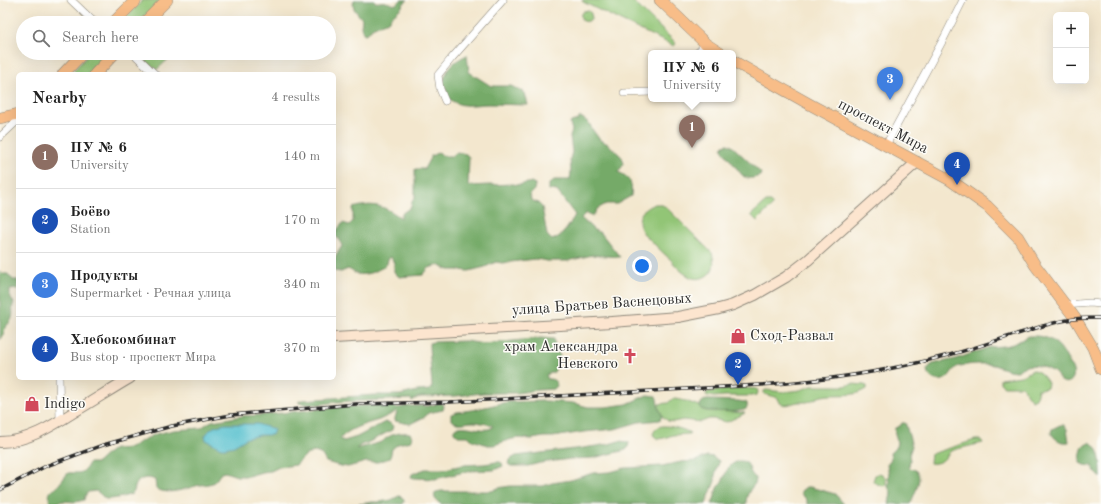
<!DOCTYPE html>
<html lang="en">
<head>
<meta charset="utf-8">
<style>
	body { margin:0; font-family:"Old Standard TT",serif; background:#f2f2f2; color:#222 }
	.controls { position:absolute; right:12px; top:12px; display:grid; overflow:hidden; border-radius:6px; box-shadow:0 4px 16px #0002 }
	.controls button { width:36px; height:36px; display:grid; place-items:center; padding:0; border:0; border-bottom:1px solid #e0e0e0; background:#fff; color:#222; font:20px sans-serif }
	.you { position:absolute; left:642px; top:266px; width:14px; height:14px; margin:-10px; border:3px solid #fff; border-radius:50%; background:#1a73e8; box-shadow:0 0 0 6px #1a73e833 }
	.badge { display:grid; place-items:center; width:26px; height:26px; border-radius:50%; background:#0f766e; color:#fff; font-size:13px; font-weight:700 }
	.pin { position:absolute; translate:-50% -33px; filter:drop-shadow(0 1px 2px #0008) }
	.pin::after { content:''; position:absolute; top:21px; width:14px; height:12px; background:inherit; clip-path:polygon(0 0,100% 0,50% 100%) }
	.popup { position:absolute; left:648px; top:50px; width:88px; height:52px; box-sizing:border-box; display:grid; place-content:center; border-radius:6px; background:#fff; filter:drop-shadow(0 1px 3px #0005); font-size:13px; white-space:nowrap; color:#767676 }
	.popup b { font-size:15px; color:#222 }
	.popup::after { content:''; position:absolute; left:50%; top:100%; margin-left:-8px; border:8px solid transparent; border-top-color:#fff }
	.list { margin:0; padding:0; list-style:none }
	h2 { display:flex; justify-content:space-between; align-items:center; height:52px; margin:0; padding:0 16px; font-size:17px }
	h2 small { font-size:13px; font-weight:400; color:#767676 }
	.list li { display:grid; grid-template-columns:26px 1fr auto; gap:12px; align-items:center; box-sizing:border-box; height:64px; padding:0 16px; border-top:1px solid #e0e0e0 }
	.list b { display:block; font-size:15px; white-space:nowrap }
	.list p { margin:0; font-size:13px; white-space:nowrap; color:#767676 }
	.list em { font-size:13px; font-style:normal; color:#767676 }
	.icon { flex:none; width:22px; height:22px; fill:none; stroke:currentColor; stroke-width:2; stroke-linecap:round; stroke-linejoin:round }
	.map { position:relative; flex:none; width:1101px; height:504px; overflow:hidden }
	.search { position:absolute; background:#fff; box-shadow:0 4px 16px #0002; left:16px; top:16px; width:320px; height:44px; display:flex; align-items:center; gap:10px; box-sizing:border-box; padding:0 14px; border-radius:22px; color:#767676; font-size:15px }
	.panel { position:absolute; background:#fff; box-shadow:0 4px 16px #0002; left:16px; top:72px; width:320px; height:308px; border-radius:6px }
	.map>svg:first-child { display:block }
</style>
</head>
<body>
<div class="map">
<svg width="1101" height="504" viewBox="0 0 1101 504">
	<rect width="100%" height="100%" fill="#fdfcf7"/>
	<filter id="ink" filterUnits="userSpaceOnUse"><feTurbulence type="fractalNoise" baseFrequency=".025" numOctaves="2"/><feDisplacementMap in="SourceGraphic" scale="8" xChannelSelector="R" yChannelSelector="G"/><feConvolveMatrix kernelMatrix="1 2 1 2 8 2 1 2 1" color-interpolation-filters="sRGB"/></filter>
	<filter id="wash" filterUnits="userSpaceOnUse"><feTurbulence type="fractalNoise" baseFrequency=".012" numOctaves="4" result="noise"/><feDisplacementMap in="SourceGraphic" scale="16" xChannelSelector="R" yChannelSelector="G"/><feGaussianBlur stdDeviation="0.9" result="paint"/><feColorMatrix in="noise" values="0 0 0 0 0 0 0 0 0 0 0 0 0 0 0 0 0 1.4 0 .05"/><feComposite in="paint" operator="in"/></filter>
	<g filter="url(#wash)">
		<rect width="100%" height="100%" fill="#f3e7ce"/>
		<!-- green -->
		<path fill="#92c576" stroke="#5e7850" d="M143,0H161L138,23H120Z
			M582,0H632L655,23L674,41L676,44L674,46L672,45L621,21L583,2Z
			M580.5 16a5.5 5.5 0 1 1 11 0a5.5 5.5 0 1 1-11 0Z
			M90,53H109L90,74H70Z
			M137,53H169L172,56L156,70Z
			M766,202H770L773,205L757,221L751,215Z
			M655,204H660L666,207L712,253C714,260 715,268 710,273C704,279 696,280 690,277C682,273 676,266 671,260C662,252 653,243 644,234C634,221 640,209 655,204Z
			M1033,370C1041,372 1044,377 1048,383L1047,388L1038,389L1036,398L1032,400C1027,396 1026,390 1021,386H1004L1000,383V379L1021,376Z
			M852,384L864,385L867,386V389C854,398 836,393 822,396C817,397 812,401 807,402C804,402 801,402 798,402C791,403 787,407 780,403L778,398L764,394V391L766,390L784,392L800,390L812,386H845Z
			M742,388L757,389L758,392L757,395L751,396H724L714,397L708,396L706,395L707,392Z
			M672,399C683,399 690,403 700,406L701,409L706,411H719L745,413C741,416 732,419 727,422L713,419H709L701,422L683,420L673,422L668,421L662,416L661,412L659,409V404L668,403Z
			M664,426C671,426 684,429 690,433L689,434L673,435L664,438L658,439L654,436L653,434C655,429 658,426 664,426Z
			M975,440H981L983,443C975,445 959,448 951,451C948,453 947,456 945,458C942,462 935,464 930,463L931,454Z
			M879,473L882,474L886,478V485L883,486L875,483L873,481L875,475Z"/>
		<!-- forest -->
		<path fill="#75aa67" stroke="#506a49" d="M354,0H374L375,2C379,3 381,1 385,2C393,3 393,8 401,0H408L404,3L401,8L392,16L388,21L372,28L368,33L365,34L363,33L361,27L362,19C357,12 351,9 354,0Z
			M467,55L469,72L491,86H511L525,93L528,105C515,105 502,104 489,104C473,104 463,109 449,99L446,89L443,83C447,68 452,62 467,55Z
			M581,117L589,123L592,129L600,140L608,144L622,157L624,164L618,172C630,177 633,183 631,196L617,204H606L597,209L593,216L586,213L581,218L594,230L601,233L620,257L592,255L568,261H547L536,259L502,263L496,262L485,267L469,271L458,270H449L438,265L429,268L423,275L399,277L394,272V263L391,257L388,259L387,264C380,270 367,276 357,274C354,273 351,270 348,269L341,272L334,271V259L342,246L340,240L335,236L337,230L343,223L349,225L353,221V208C373,202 385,206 401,218V214L411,207L412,201L415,197V169H424L431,156L439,152L443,156H452L457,152L466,154L469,157L468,186L513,184L519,185L532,182L535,185L534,190L530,194L531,200L538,203L542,207L547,235L552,240C564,236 569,225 575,215L557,191L549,190V184L554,180H570L571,173L570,159L572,152L570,136L572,130L570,124L571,122L578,120L579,118Z
			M728,144L732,146L761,173L760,176C754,178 747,180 742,175L723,151L722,148L724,145Z
			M0,271L3,274H8L13,280H18V289L10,290V296L14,303C11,308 14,312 12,318C11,323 7,324 5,328C4,333 3,336 0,340Z
			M1029,336C1047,335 1058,341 1066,357C1070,364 1079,376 1069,382C1067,383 1065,383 1063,382C1059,381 1058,376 1055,373C1046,366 1026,361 1018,371C1009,371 1002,368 994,365C983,363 971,364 960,366C953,367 952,374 947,378C940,383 932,380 928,374L927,370L930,366L933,364L956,359L990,347L1004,346L1013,344Z
			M541,338L554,339L555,348L560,356C556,361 557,367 554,372L546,375L548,379C554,379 556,381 557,386L554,389L537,390L517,393H483L456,396L421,397L417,398L412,401L411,399L333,402C325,405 308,405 299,403V401L302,400L374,395H400L417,391L430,390L432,386L429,347V343L433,342L466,341L484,344Z
			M647,395L656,396C658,400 657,404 659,408C659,411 662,413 662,416L660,420L639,422L615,429L584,432L553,437H544L532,439L519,438L512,439L494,445H488L472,440L468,436H458L454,432V429C465,422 480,433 492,428V425C486,424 479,422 473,422C464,422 459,426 451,420V414L457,412L472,410L507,402L546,401L573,403L588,407H605L627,404Z
			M709,400L738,401L745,402L747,403C747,406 748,407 746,409C741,413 706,412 701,409L700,406C701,401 704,400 709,400Z
			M440,403L443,404L444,407L443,410L428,413L426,416L410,424L395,421V418L397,412L395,411L394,413C389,415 384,418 379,420C366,424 349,428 340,439L344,441L357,437L385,422L390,423L393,426L392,430L369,442L361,445L356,449L382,442C389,434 400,432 410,433L412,437L411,441L398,444L392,449L390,458L378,462H366L348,467L340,466L326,462L322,455L318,453L314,452L306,455L296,465L279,467L271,471L262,472L248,476H237L225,472L221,473L216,480L213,483C208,484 204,485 200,485C186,488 170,496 156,489L155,480C147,476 138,478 135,487C134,491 135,490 133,493C130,496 110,500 106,499C102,497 100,493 96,491L88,492L85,496L84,500L76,502L63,501L55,503H50L49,494L52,490L56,488L68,473C80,472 82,476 89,463H97L110,451L115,449L130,448L134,446L139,442L156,434L174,430L201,428L208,423L212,421L243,416L263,415L338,407L386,405L398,408L408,406H429Z
			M902,423H905L906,425L912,446L909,455L910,460L909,467C911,469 915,469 917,472C923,478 913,498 910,504H889L891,492L888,487L889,481L888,478L889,475L887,464L891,459L890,453C892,451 894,450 895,448C900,441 893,435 895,428L900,426Z
			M1060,425H1064L1067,429L1069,442C1061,443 1055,440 1051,433L1052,429Z
			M619,441L629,442L628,448L626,450L593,458L570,459L540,463L528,466H511L508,464L509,461L511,459L516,456L583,448L609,444Z
			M1090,442C1101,448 1101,466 1101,478L1096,473L1092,466L1084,465L1080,463C1080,459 1081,448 1084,446C1086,444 1088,444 1090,442Z
			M707,456L713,457L719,461L718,466L715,475V481L706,504H441C436,501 432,497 436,492L441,491H492L498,488L510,486H543L552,483L571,480L593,473L610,472L625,468L662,466L681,462L695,461Z
			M738,461C753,460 746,472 756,478C756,485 753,485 750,490C747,495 746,499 746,504H712C715,499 715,494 717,488C719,485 721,483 723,480C727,470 727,466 738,461Z
			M496,462H500L502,463L503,466L494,470L469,471L435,479L414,478L411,477L412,474L425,469H445L463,465L484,464Z
			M806,487H810L835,494L844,504H807V500L801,494V491Z
			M399,496L402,497L404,499V502L403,504H359L372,502H379L391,500Z"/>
		<!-- water -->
		<path fill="#54bfce" stroke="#40757c" d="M226,424H258C264,427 269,426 274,430L272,435H260L247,438L234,446L225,448H221L210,442L206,440L205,436C212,426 215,426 226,424Z"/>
	</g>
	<g filter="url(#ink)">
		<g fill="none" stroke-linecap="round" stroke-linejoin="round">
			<defs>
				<path id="street" d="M71,0L95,23
					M133,53L155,74
					M697,53L706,44
					M624,93L651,92
					M445,101L440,89L438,75L451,59L503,0
					M0,137L16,122
					M886,145L944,38L963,0
					M1065,305L1090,303L1101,304
					M59,378L60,421"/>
				<path id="secondary" d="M334,338L612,322L678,317L719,309L733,305L755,295L786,277L808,260L917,162
					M0,442C27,442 52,426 74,412C93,401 111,389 130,378"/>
				<path id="primary" d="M660,0L706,44L720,53
					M113,23L136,0
					M144,23L167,0
					M733,61L811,105L950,180L987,206L1018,237L1035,265L1075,318L1093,348L1101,369
					M63,74L83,53
					M95,74L115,53
					M0,118L18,114"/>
			</defs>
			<!-- street casing -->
			<use href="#street" stroke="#8f897c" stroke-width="8"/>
			<!-- secondary casing -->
			<use href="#secondary" stroke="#8f897c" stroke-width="12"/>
			<!-- primary casing -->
			<use href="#primary" stroke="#8f897c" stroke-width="12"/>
			<!-- street -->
			<use href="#street" stroke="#fff" stroke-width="7"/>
			<!-- secondary -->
			<use href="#secondary" stroke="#fce5cf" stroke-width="10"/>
			<!-- primary -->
			<use href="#primary" stroke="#f8bd88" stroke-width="11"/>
			<defs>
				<path id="rail" d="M0,490L46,466L103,445L172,426L231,415L356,404L450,402L760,385C822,381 885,372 945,356C973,349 1000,339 1027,331C1042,326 1057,321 1074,319C1083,318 1092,318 1101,318"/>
			</defs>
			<!-- rail casing -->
			<use href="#rail" stroke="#2b2b2b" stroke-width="3.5"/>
			<!-- rail -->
			<use href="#rail" stroke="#fdfcf7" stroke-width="2" stroke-dasharray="6" stroke-linecap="butt"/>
		</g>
	</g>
	<!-- icons -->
	<defs>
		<symbol id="shop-bare" viewBox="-9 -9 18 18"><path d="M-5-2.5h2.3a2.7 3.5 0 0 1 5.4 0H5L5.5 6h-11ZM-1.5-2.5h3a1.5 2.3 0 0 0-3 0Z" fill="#d1495b" stroke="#fdfcf7" stroke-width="2.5" paint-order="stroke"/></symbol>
		<symbol id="church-bare" viewBox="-9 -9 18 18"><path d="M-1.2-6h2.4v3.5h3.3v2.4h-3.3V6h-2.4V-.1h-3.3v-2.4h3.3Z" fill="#d1495b" stroke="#fdfcf7" stroke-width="2.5" paint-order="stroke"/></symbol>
	</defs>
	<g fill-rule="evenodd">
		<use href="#shop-bare" x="727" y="325" width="22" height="22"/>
		<use href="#church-bare" x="619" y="345" width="22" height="22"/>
		<use href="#shop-bare" x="21" y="393" width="22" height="22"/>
	</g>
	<g text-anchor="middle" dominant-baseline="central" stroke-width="3" stroke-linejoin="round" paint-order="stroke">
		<!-- street labels -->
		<g font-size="15" fill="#2b2b2b" stroke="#fdfcf7">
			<text transform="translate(883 127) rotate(28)">проспект Мира</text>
			<text transform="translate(602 305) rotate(-4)">улица Братьев Васнецовых</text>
		</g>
		<!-- poi labels -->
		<g font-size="15" fill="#2b2b2b" stroke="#fdfcf7" text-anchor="start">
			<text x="750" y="336">Сход-Развал</text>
			<text x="618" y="347" text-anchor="end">храм Александра<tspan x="618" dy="17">Невского</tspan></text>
			<text x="44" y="404">Indigo</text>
		</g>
	</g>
</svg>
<div class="controls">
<button>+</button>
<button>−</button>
</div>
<div class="you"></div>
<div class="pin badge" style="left:692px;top:148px;background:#8d6e63">1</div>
<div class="popup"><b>ПУ № 6</b>University</div>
<div class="pin badge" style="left:738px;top:385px;background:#1a4fb4">2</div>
<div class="pin badge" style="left:890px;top:100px;background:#3f7fe0">3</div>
<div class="pin badge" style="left:957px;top:185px;background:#1a4fb4">4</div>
<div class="search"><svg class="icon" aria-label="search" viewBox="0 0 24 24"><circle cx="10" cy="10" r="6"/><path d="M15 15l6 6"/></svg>Search here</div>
<section class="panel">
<h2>Nearby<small>4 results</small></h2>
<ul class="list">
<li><span class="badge" style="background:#8d6e63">1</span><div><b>ПУ № 6</b><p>University</p></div><em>140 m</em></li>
<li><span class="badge" style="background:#1a4fb4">2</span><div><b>Боёво</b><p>Station</p></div><em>170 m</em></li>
<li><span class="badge" style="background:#3f7fe0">3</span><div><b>Продукты</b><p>Supermarket · Речная улица</p></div><em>340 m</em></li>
<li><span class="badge" style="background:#1a4fb4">4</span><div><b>Хлебокомбинат</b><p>Bus stop · проспект Мира</p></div><em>370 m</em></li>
</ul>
</section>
</div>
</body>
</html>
